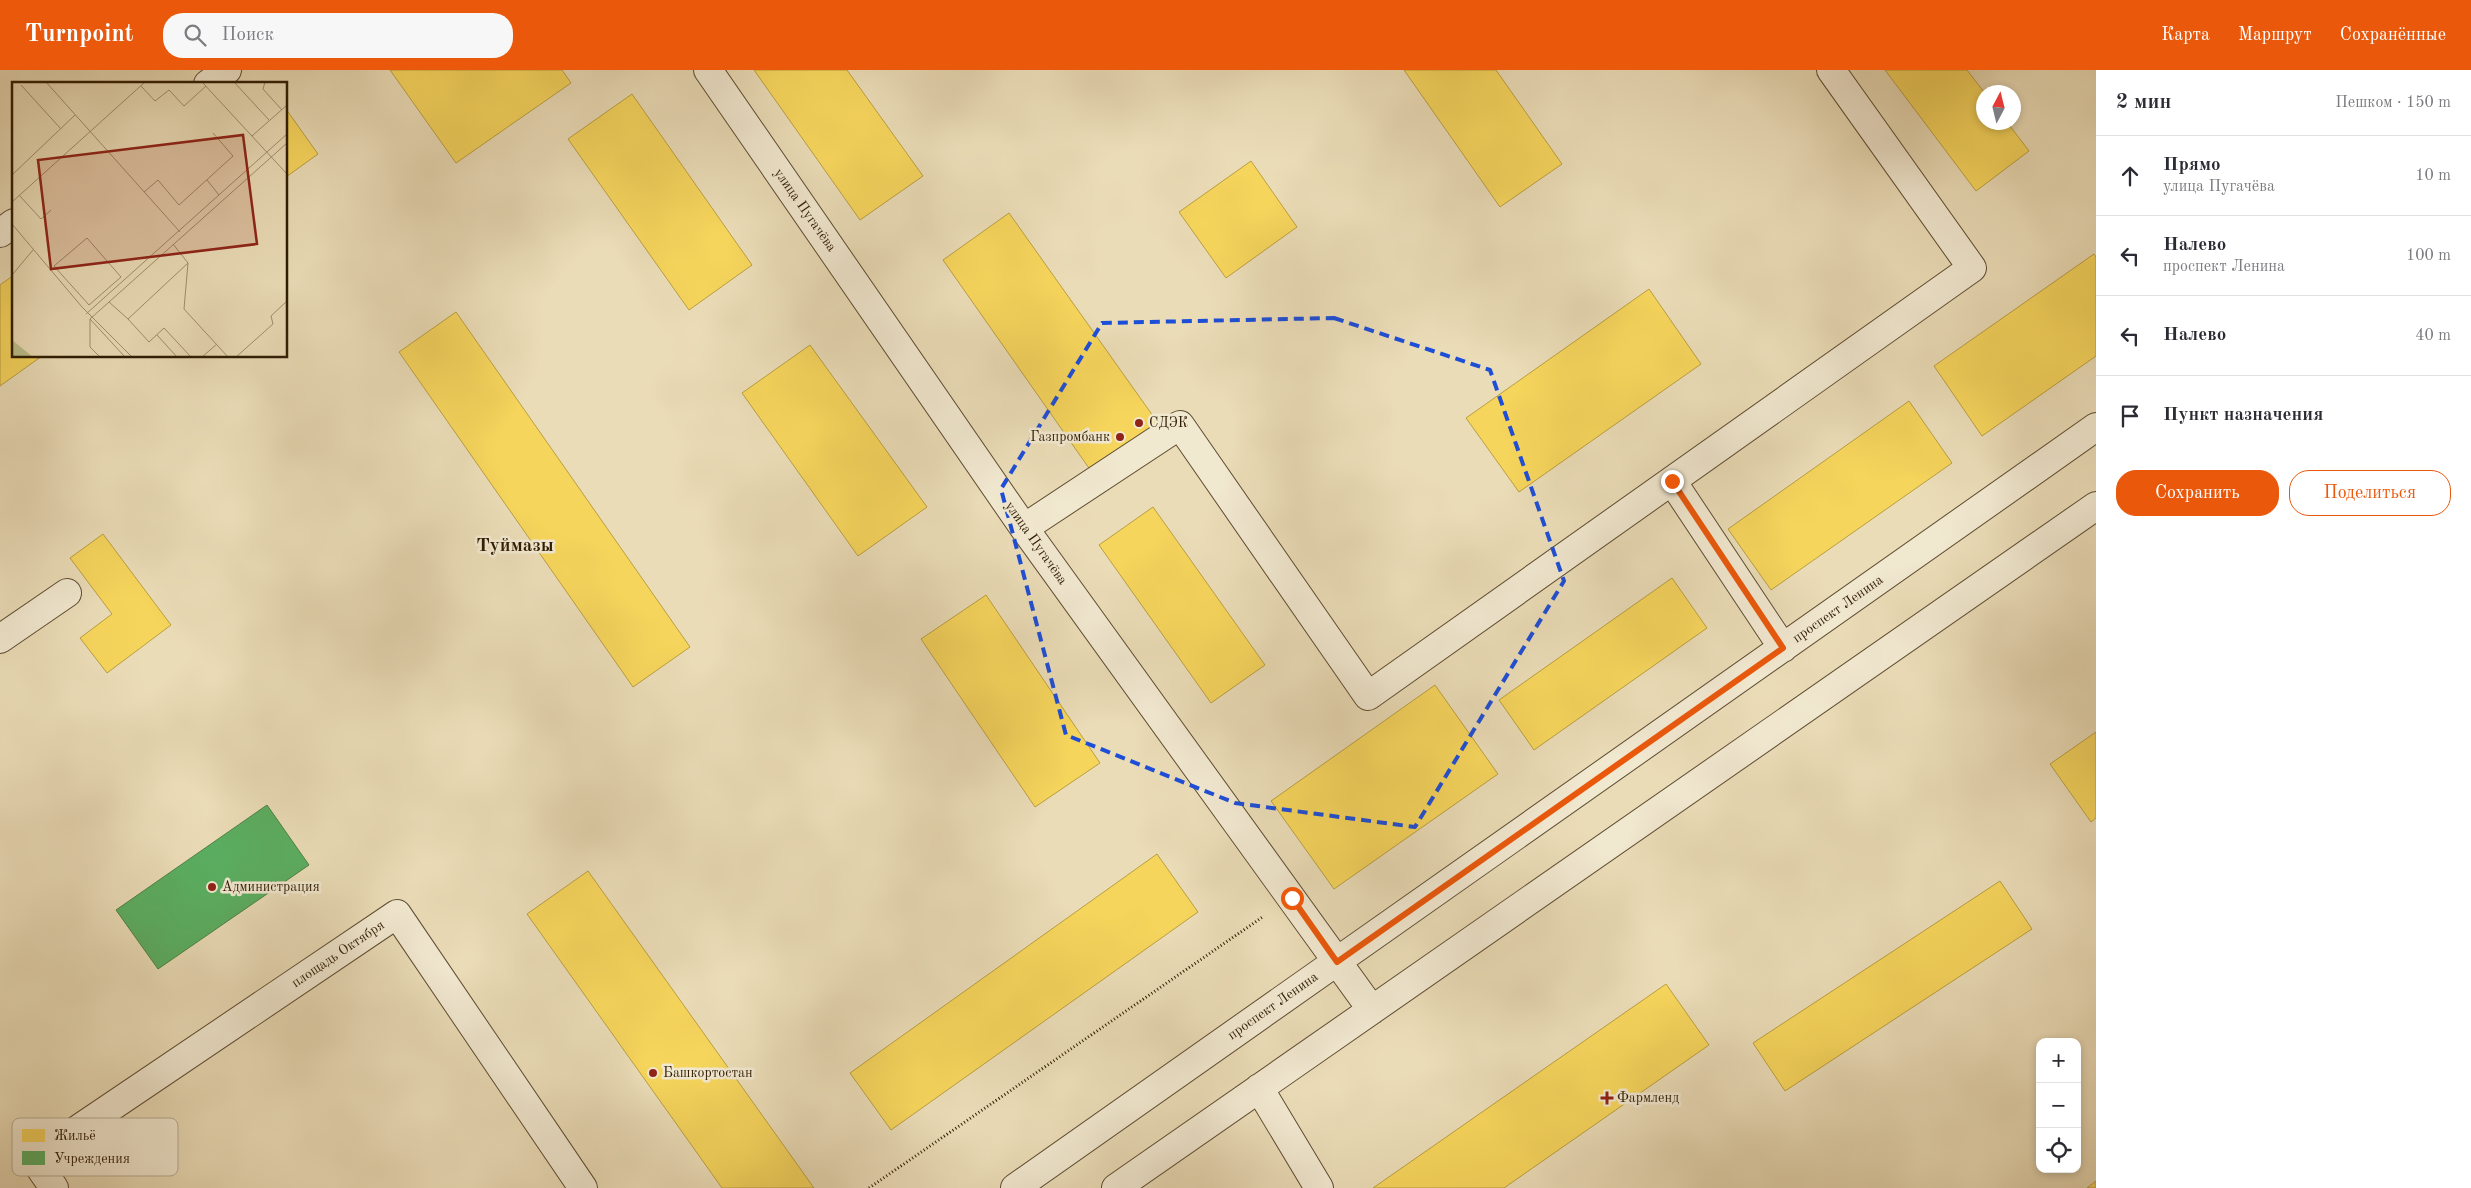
<!DOCTYPE html>
<html lang="ru">
<head>
<meta charset="utf-8">
<style>
	body { margin:0; font-family:"Old Standard TT",serif; background:#f7f7f7; color:#2b2b33 }
	.controls { position:absolute; right:15px; bottom:15px; display:grid; overflow:hidden; border-radius:10px; box-shadow:0 2px 8px #0003 }
	.controls button { width:45px; height:45px; display:grid; place-items:center; padding:0; border:0; border-bottom:1px solid #e1e1e2; background:#fff; color:#2b2b33; font:25px sans-serif }
	.compass { position:absolute; left:1976px; top:15px; width:45px; height:45px; border-radius:50%; background:#fff; box-shadow:0 2px 8px #0003; rotate:7deg }
	.stop { position:absolute; width:15px; height:15px; margin:-11px; border:4px solid #ea580c; border-radius:50%; background:#fff }
	.stop.end { background:#ea580c; border-color:#fff; box-shadow:0 1px 5px #0008 }
	.list { margin:0; padding:0; list-style:none }
	h2 { display:flex; justify-content:space-between; align-items:center; height:65px; margin:0; padding:0 20px; font-size:21px }
	h2 small { font-size:16px; font-weight:400; color:#7c7c81 }
	.list li { display:grid; grid-template-columns:32px 1fr auto; gap:15px; align-items:center; box-sizing:border-box; height:80px; padding:0 20px; border-top:1px solid #e1e1e2 }
	.list b { display:block; font-size:19px; white-space:nowrap }
	.list p { margin:0; font-size:16px; white-space:nowrap; color:#7c7c81 }
	.list em { font-size:16px; font-style:normal; color:#7c7c81 }
	.actions { display:flex; gap:10px; padding:15px 20px }
	.actions a { flex:1; padding:11px 0; border:1px solid #ea580c; border-radius:20px; text-align:center; font-size:18px; color:#ea580c }
	.actions .main { background:#ea580c; color:#fff }
	.icon { flex:none; width:28px; height:28px; fill:none; stroke:currentColor; stroke-width:2; stroke-linecap:round; stroke-linejoin:round }
	.map { position:relative; flex:none; width:2096px; height:1118px; overflow:hidden }
	header { display:flex; align-items:center; gap:30px; box-sizing:border-box; height:70px; padding:0 25px; background:#ea580c; color:#fff }
	header strong { font-size:24px }
	nav { display:flex; gap:28px; margin-inline-start:auto; font-size:18px }
	.search { width:350px; height:45px; background:#f7f7f7; display:flex; align-items:center; gap:12px; box-sizing:border-box; padding:0 18px; border-radius:20px; color:#7c7c81; font-size:19px }
	main { display:flex }
	aside { flex:1; background:#fff }
	.map>svg:first-child { display:block }
</style>
</head>
<body>
<header>
<strong>Turnpoint</strong>
<div class="search"><svg class="icon" aria-label="search" viewBox="0 0 24 24"><circle cx="10" cy="10" r="6"/><path d="M15 15l6 6"/></svg>Поиск</div>
<nav><a>Карта</a><a>Маршрут</a><a>Сохранённые</a></nav>
</header>
<main>
<div class="map">
<svg width="2096" height="1118" viewBox="0 0 2096 1118">
	<rect width="100%" height="100%" fill="#eadcb7"/>
	<filter id="stains"><feTurbulence type="fractalNoise" baseFrequency=".004" numOctaves="4"/><feColorMatrix values="0 0 0 0 .2 0 0 0 0 .09 0 0 0 0 .02 0 0 0 .5 -.17"/></filter>
	<radialGradient id="worn" r=".72"><stop offset=".6" stop-color="#630" stop-opacity="0"/><stop offset="1" stop-color="#630" stop-opacity=".3"/></radialGradient>
	<!-- homes -->
	<path fill="#f6d55c" stroke="#ba9e41" d="M390,0H562L571,13L456,93Z
		M754,0H847L923,106L860,150Z
		M1404,0H1496L1562,94L1500,137Z
		M1885,0H1967L1984,22V52H2007L2029,81L1976,121Z
		M632,24L752,195L689,240L568,69Z
		M286,39L318,84L286,107Z
		M1251,91L1297,157L1226,208L1179,142Z
		M1009,143L1158,353L1091,401L943,190Z
		M2094,184L2096,187V286L1982,366L1934,296Z
		M14,205V286H42L0,316V215Z
		M1649,219L1701,294L1519,422L1466,348Z
		M456,242L690,577L633,617L399,282Z
		M810,275L927,437L858,486L742,323Z
		M1909,331L1952,393L1771,520L1728,459Z
		M1153,437L1265,595L1211,633L1099,475Z
		M103,464L171,555L107,603L80,568L112,544L70,488Z
		M1672,508L1707,558L1534,680L1499,630Z
		M986,525L1100,693L1035,737L921,569Z
		M1435,615L1498,704L1334,819L1271,731Z
		M2096,662V748L2091,752L2050,694Z
		M1157,784L1198,842L891,1060L850,1003Z
		M588,801L814,1118H722L527,844Z
		M2000,811L2032,859L1785,1021L1753,973Z
		M1666,914L1709,975L1504,1118H1373Z
		M2096,1111V1118H2087Z"/>
	<!-- public -->
	<path fill="#5aae61" stroke="#4d8245" d="M267,735L309,795L158,899L116,840Z"/>
	<g fill="none" stroke-linecap="round" stroke-linejoin="round">
		<defs>
			<path id="minor" d="M708,0L1024,458L1372,940
				M208,14L227,0
				M0,163L14,153
				M1672,411L1783,578
				M1024,458L1180,355L1368,626L1972,198L1831,0
				M0,569L67,523
				M1259,1018L1319,1118
				M54,1118L34,1089L397,844L583,1118
				M1015,1118L2096,357
				M1116,1118L2096,436"/>
		</defs>
		<!-- minor casing -->
		<use href="#minor" stroke="#5e4c30" stroke-width="30"/>
		<!-- path -->
		<path stroke="#2f1c03" stroke-width="3" stroke-dasharray="1 2.5" stroke-linecap="butt" d="M869,1118L1264,846"/>
		<!-- minor -->
		<use href="#minor" stroke="#f1e8d0" stroke-width="28"/>
	</g>
	<g fill="none" stroke-linecap="round" stroke-linejoin="round">
		<!-- route -->
		<path stroke="#ea580c" stroke-width="6" d="M1292,828L1337,892L1783,578L1672,411"/>
	</g>
	<!-- marked area -->
	<path fill="none" stroke="#1d4ed8" stroke-width="4" stroke-dasharray="10 6" stroke-linejoin="round" d="M1334,248L1490,300L1564,511L1415,757L1235,733L1066,665L1001,419L1102,253Z"/>
	<!-- markers -->
	<g fill="#8f2418" stroke="#f1e8d0" stroke-width="2">
		<circle cx="1139" cy="353" r="5"/>
		<circle cx="1120" cy="367" r="5"/>
		<circle cx="212" cy="817" r="5"/>
		<circle cx="653" cy="1003" r="5"/>
		<path d="M1604.5 1020.5h5v5h5v5h-5v5h-5v-5h-5v-5h5z"/>
	</g>
	<g text-anchor="middle" dominant-baseline="central" stroke-width="5" stroke-linejoin="round" paint-order="stroke">
		<!-- street labels -->
		<g font-size="14" fill="#2f1c03" stroke="#f1e8d0">
			<text transform="translate(805 140) rotate(55)">улица Пугачёва</text>
			<text transform="translate(1036 473) rotate(55)">улица Пугачёва</text>
			<text transform="translate(1838 539) rotate(-35)">проспект Ленина</text>
			<text transform="translate(338 884) rotate(-34)">площадь Октября</text>
			<text transform="translate(1273 936) rotate(-35)">проспект Ленина</text>
		</g>
		<!-- poi labels -->
		<g font-size="14" fill="#2f1c03" stroke="#f1e8d0" text-anchor="start">
			<text x="1149" y="353">СДЭК</text>
			<text x="1110" y="367" text-anchor="end">Газпромбанк</text>
			<text x="222" y="817">Администрация</text>
			<text x="663" y="1003">Башкортостан</text>
			<text x="1617" y="1028">Фармленд</text>
		</g>
		<!-- district labels -->
		<g font-size="19" font-weight="bold" fill="#2f1c03" stroke="#f1e8d0">
			<text x="515" y="476">Туймазы</text>
		</g>
	</g>
	<!-- overview -->
	<g transform="translate(12 12)">
		<rect width="275" height="275" fill="#eadcb7"/>
		<path d="M0,258L21,275H0Z" fill="#bbbf8b"/>
		<path fill="none" stroke="#9f8f6f" stroke-width="1" d="M34,0L168,150M190,0L275,92M222,0L257,38M253,0L251,7L270,28M9,3L49,47M129,4L143,19L157,8L172,24L194,4M240,54L275,23M0,93L63,33M195,98L207,113M132,110L146,98L167,123L221,74L201,51M7,113L29,137L39,128M0,120L133,0M0,142L70,225L120,275M75,156L109,195L77,223L42,184ZM161,162L176,181L172,227L216,275M176,181L116,237L137,260L152,246L179,275M0,193L21,168M97,220L116,237M74,232L275,52M78,237L113,275M145,253L165,275M88,275L78,265V237L275,61M190,275L205,262M224,275L261,242L259,234L275,219"/>
		<path fill="#8f2418" fill-opacity="0.15" stroke="#8f2418" stroke-width="2.5" d="M231,53L245,162L39,187L26,78Z"/>
		<rect width="275" height="275" fill="none" stroke="#2f1c03" stroke-width="2.5"/>
	</g>
	<!-- legend -->
	<rect x="12" y="1048" width="166" height="58" rx="8" fill="#f1e8d0" stroke="#b7ab92" stroke-width="1"/>
	<rect x="22" y="1059" width="23" height="13" fill="#f6d55c"/>
	<rect x="22" y="1081" width="23" height="14" fill="#5aae61"/>
	<g font-size="14" fill="#2f1c03">
		<text x="54" y="1070">Жильё</text>
		<text x="54" y="1093">Учреждения</text>
	</g>
	<rect width="100%" height="100%" filter="url(#stains)"/>
	<rect width="100%" height="100%" fill="url(#worn)"/>
</svg>
<div class="controls">
<button>+</button>
<button>−</button>
<button><svg class="icon" aria-label="locate" viewBox="0 0 24 24"><circle cx="12" cy="12" r="6"/><path d="M12 2v4M12 18v4M2 12h4M18 12h4"/></svg></button>
</div>
<svg class="compass" viewBox="-18 -18 36 36"><path d="M0-13l5 13h-10z" fill="#e53935"/><path d="M0 13l5-13h-10z" fill="#7c7c81"/></svg>
<div class="stop" style="left:1292px;top:828px"></div>
<div class="stop end" style="left:1672px;top:411px"></div>
</div>
<aside>
<h2>2 мин<small>Пешком · 150 m</small></h2>
<ul class="list">
<li><svg class="icon" aria-label="ahead" viewBox="0 0 24 24"><path d="M12 20V5M6 11l6-6 6 6"/></svg><div><b>Прямо</b><p>улица Пугачёва</p></div><em>10 m</em></li>
<li><svg class="icon" aria-label="left" viewBox="0 0 24 24"><path d="M17 20v-9H6M10 6l-5 5 5 5"/></svg><div><b>Налево</b><p>проспект Ленина</p></div><em>100 m</em></li>
<li><svg class="icon" aria-label="left" viewBox="0 0 24 24"><path d="M17 20v-9H6M10 6l-5 5 5 5"/></svg><div><b>Налево</b></div><em>40 m</em></li>
<li><svg class="icon" aria-label="arrive" viewBox="0 0 24 24"><path d="M6 21V4h12l-3 4 3 4H6"/></svg><div><b>Пункт назначения</b></div></li>
</ul>
<div class="actions"><a class="main">Сохранить</a><a>Поделиться</a></div>
</aside>
</main>
</body>
</html>
